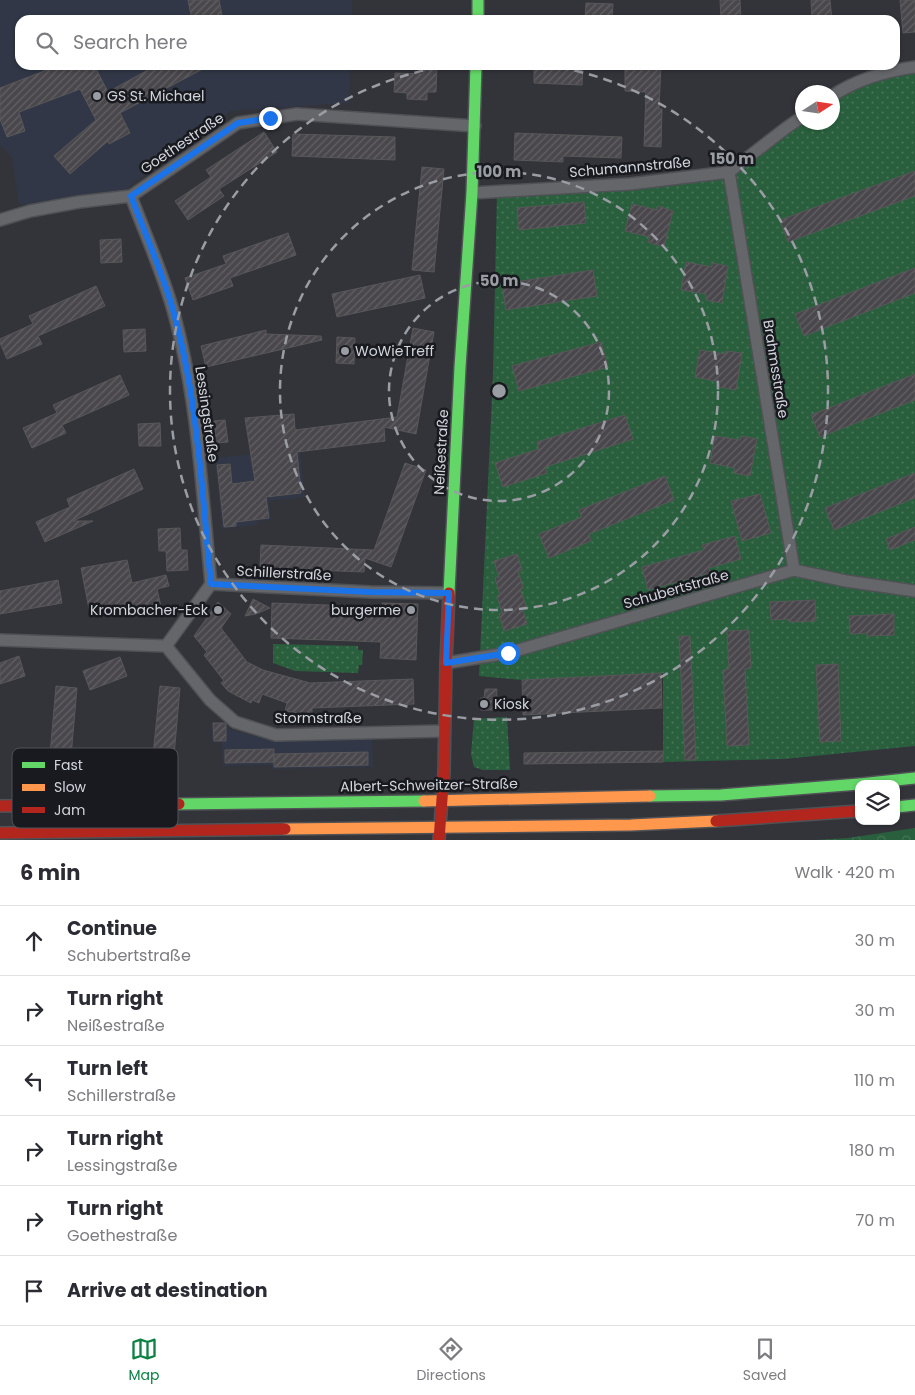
<!DOCTYPE html>
<html lang="en">
<head>
<meta charset="utf-8">
<style>
	body { margin:0; font-family:Poppins,sans-serif; background:#f2f2f3; color:#2b2b33 }
	.controls { position:absolute; right:15px; bottom:15px; display:grid; overflow:hidden; border-radius:10px; box-shadow:0 1px 4px #0004 }
	.controls button { width:45px; height:45px; display:grid; place-items:center; padding:0; border:0; border-bottom:1px solid #e1e1e2; background:#fff; color:#2b2b33; font:25px sans-serif }
	.compass { position:absolute; left:795px; top:85px; width:45px; height:45px; border-radius:50%; background:#fff; box-shadow:0 1px 4px #0004; rotate:78deg }
	.stop { position:absolute; width:15px; height:15px; margin:-11px; border:4px solid #1a73e8; border-radius:50%; background:#fff }
	.stop.end { background:#1a73e8; border-color:#fff; box-shadow:0 1px 5px #0008 }
	.list { margin:0; padding:0; list-style:none }
	h2 { display:flex; justify-content:space-between; align-items:center; height:65px; margin:0; padding:0 20px; font-size:21px }
	h2 small { font-size:16px; font-weight:400; color:#7c7c81 }
	.list li { display:grid; grid-template-columns:32px 1fr auto; gap:15px; align-items:center; box-sizing:border-box; height:70px; padding:0 20px; border-top:1px solid #e1e1e2 }
	.list b { display:block; font-size:19px; white-space:nowrap }
	.list p { margin:0; font-size:16px; white-space:nowrap; color:#7c7c81 }
	.list em { font-size:16px; font-style:normal; color:#7c7c81 }
	.icon { flex:none; width:28px; height:28px; fill:none; stroke:currentColor; stroke-width:2; stroke-linecap:round; stroke-linejoin:round }
	.map { position:relative; flex:none; width:915px; height:840px; overflow:hidden }
	.search { position:absolute; background:#fff; box-shadow:0 1px 4px #0004; left:15px; right:15px; top:15px; height:55px; display:flex; align-items:center; gap:12px; box-sizing:border-box; padding:0 18px; border-radius:15px; color:#7c7c81; font-size:19px }
	.sheet { height:485px; background:#fff }
	nav { display:flex; justify-content:space-around; align-items:center; box-sizing:border-box; height:70px; border-top:1px solid #e1e1e2; background:#fff; font-size:14px; color:#7c7c81 }
	nav a { display:grid; justify-items:center; gap:2px }
	nav .on { color:#0b8043 }
	.map>svg:first-child { display:block }
</style>
</head>
<body>
<div class="map">
<svg width="915" height="840" viewBox="0 0 915 840">
	<defs>
		<pattern id="grass-dots" width="8" height="8" patternUnits="userSpaceOnUse" patternTransform="scale(1.25)"><rect width="8" height="8" fill="#295f3d"/><path d="M2 2h.1M6 6h.1" fill="none" stroke="#477558" stroke-width="1.8" stroke-linecap="round"/></pattern>
		<pattern id="park-crowns" width="20" height="18" patternUnits="userSpaceOnUse" patternTransform="scale(1.25)"><rect width="20" height="18" fill="#295f3d"/><path d="M2 6a3 3 0 1 1 6 0M12 15a3 3 0 1 1 6 0" fill="none" stroke="#477558"/></pattern>
		<pattern id="building-hatch" width="6" height="6" patternUnits="userSpaceOnUse" patternTransform="scale(1.25)"><rect width="6" height="6" fill="#49474b"/><path d="M-1 1l2-2M0 6l6-6M5 7l2-2" fill="none" stroke="#626164"/></pattern>
	</defs>
	<rect width="100%" height="100%" fill="#32343a"/>
	<!-- built -->
	<path fill="#313746" d="M0,0H352V20H20V65H350L349,103L231,111L126,189L19,205L12,157L0,145Z
		M300,449L305,497L269,501L271,520L257,521V525L222,529L215,458Z
		M228,722V729L276,741L372,739L373,767L272,769V765L223,766L222,742H212V723Z"/>
	<!-- grass -->
	<path fill="url(#grass-dots)" d="M915,65V746L784,759L663,762V673L522,680L479,676L493,375L497,192L729,172L802,122H832L833,96Z
		M273,644L358,646V650H363L362,665H359L358,673L295,671L273,663Z
		M507,717L510,770H483L474,767L471,754L474,719Z"/>
	<!-- park -->
	<path fill="url(#park-crowns)" d="M915,828V840H816L848,838Z"/>
	<!-- building -->
	<path fill="url(#building-hatch)" stroke="#585759" d="M188,0H219L223,20H192Z
		M720,0H740L741,20H721Z
		M811,0H830L832,20H812Z
		M900,0H915V32L903,33Z
		M586,3L613,4L612,20H585Z
		M60,65H94L108,92L157,65H210L120,113L130,133L109,144L108,141L70,174L54,156L96,120L80,89L19,112L25,131L7,137L0,119V88Z
		M423,65H437L436,92H427V100L407,99V93L394,92L395,73L423,74Z
		M534,65H583L582,85L534,83Z
		M625,65H661L659,109H662L661,147L644,146L646,92L625,91Z
		M264,132L277,152L219,189L224,196L188,220L175,201L211,177L206,170Z
		M515,133L622,137L621,158L563,156V162L514,160Z
		M293,134L395,137V160L292,156Z
		M422,167L444,169L434,272L412,270Z
		M915,171V196L788,242L780,220Z
		M584,202L586,223L519,230L517,208Z
		M632,204L657,210L658,206L673,211L664,247L648,242L650,237L625,231Z
		M288,233L296,255L230,278L233,286L193,300L185,278L226,264L223,256Z
		M121,239L122,262L101,263L100,240Z
		M686,262L712,267V263L728,266L722,303L706,300V294L681,290Z
		M915,268V293L804,336L795,314Z
		M593,270L597,296L506,310L502,284Z
		M420,275L425,298L337,317L332,294Z
		M96,286L105,306L38,336L42,344L7,359L0,343V339L33,324L29,316Z
		M413,328L434,332L416,434L384,427L385,441L297,452L301,493L266,497L269,518L236,522V526L224,527L217,465L230,464L232,484L255,481L245,418L294,414L295,430L397,417Z
		M145,329L146,351L124,352L123,330Z
		M266,330V334L321,336L322,340L206,367L201,346Z
		M337,337L355,338L354,364L336,363Z
		M601,342L608,367L519,391L512,366Z
		M700,350L725,354L726,351L742,353L736,390L719,387L720,382L695,377Z
		M915,374V400L820,437L811,415Z
		M120,375L129,395L62,425L66,433L32,448L23,428L57,413L53,405Z
		M625,415L633,439L545,467L547,473L503,487L495,463L539,449L537,442Z
		M225,420L228,442L216,443L214,421Z
		M160,423L161,446H139L138,424Z
		M715,436L740,440L741,436L757,439L750,476L734,473L735,468L710,463Z
		M405,463L426,470L391,567L365,558L364,572L260,568L261,545L374,550Z
		M134,469L143,489L73,521H93L45,542L36,522L70,507L67,499Z
		M915,473V498L834,530L825,508Z
		M665,476L674,500L589,534L591,541L549,558L539,534L582,517L579,510Z
		M760,494L771,533L742,541L731,501Z
		M915,527V540L890,550L886,539Z
		M180,528L181,550H187L188,570L167,571L166,551H159L158,529Z
		M735,536L741,559L709,568L710,573L648,590L642,567L704,550L702,545Z
		M517,554L522,570L518,571L523,588L520,589L526,606L522,607L527,624L504,631L499,614L502,613L497,596L500,595L495,578L499,577L494,561Z
		M127,560L132,583L166,575L169,586L157,589L162,611L140,616L137,605L90,614L81,568Z
		M58,580L62,603L0,614V591Z
		M253,599L270,608L256,614L245,616Z
		M815,600L816,621L789,622L788,619L771,620L770,602Z
		M218,602L231,614L221,628L247,662L263,670L310,683L413,679L414,704L312,708V715L285,711L287,703L262,694L259,703L252,700L251,703L228,691L221,683L224,681L204,655L207,652L194,636Z
		M272,603L382,607V603L418,604L416,660L380,658L381,642L271,638Z
		M894,614V635L867,636V633L850,634L849,616Z
		M749,630L751,668L745,669L749,745L727,746L723,670L729,669L727,631Z
		M679,636H690L696,760H685Z
		M19,656L25,676L0,684V663Z
		M120,657L127,676L90,690L83,671Z
		M838,664L841,741L820,742L816,665Z
		M661,673L662,708L523,715L522,680Z
		M56,686L77,688L70,768L49,766Z
		M160,686L180,688L173,767L152,765Z
		M485,689H497L496,710H481V698H484Z
		M213,723H225L226,724V741H214Z
		M274,749V762L225,763V750Z
		M663,751V762L524,764V753Z
		M368,752V765L274,767V754Z"/>
	<g fill="none" stroke-linecap="round" stroke-linejoin="round">
		<defs>
			<path id="street" d="M832,96C856,80 887,71 915,67
				M729,172L794,570
				M472,193L630,184L729,172L786,128L802,117
				M131,196C145,234 162,271 173,310C198,399 202,493 211,584
				M0,220L30,211L79,202L131,196L238,123L297,114L475,126
				M0,640L166,646L211,584L371,592L449,593
				M166,646L210,700L235,722L276,735L444,731
				M446,663L508,653L794,570L846,581L915,591"/>
			<path id="fast" d="M478,0V20
				M449,593L460,367L472,193L476,65
				M860,784L915,778
				M650,796L721,795L859,784
				M179,804L424,801
				M896,807L915,805"/>
			<path id="slow" d="M424,801L650,796
				M285,829L631,825L716,821"/>
			<path id="jam" d="M0,806L179,804
				M716,821L859,811
				M0,833L285,829
				M439,840L444,772L446,663L449,593"/>
		</defs>
		<!-- street casing -->
		<use href="#street" stroke="#4f5155" stroke-width="14"/>
		<!-- fast casing -->
		<use href="#fast" stroke="#4f5155" stroke-width="14"/>
		<!-- slow casing -->
		<use href="#slow" stroke="#4f5155" stroke-width="14"/>
		<!-- jam casing -->
		<use href="#jam" stroke="#4f5155" stroke-width="14"/>
		<!-- street -->
		<use href="#street" stroke="#64666a" stroke-width="11"/>
		<!-- fast -->
		<use href="#fast" stroke="#63d668" stroke-width="11"/>
		<!-- slow -->
		<use href="#slow" stroke="#ff974d" stroke-width="11"/>
		<!-- jam -->
		<use href="#jam" stroke="#b3261e" stroke-width="11"/>
	</g>
	<g fill="none" stroke-linecap="round" stroke-linejoin="round">
		<!-- route -->
		<path stroke="#1a73e8" stroke-width="6" d="M270,118L238,123L131,196C145,234 162,271 173,310C198,399 202,493 211,584L371,592L449,593L446,663L508,653"/>
	</g>
	<!-- distance rings -->
	<g fill="none" stroke="#9a9da3" stroke-width="2.5" stroke-dasharray="9 6">
		<circle cx="499" cy="391" r="110"/>
		<circle cx="499" cy="391" r="219"/>
		<path d="M545 65A329 329 0 1 1 453 65"/>
	</g>
	<!-- markers -->
	<g fill="#9a9da3" stroke="#181a1f" stroke-width="2">
		<circle cx="97" cy="96" r="5"/>
		<circle cx="345" cy="351" r="5"/>
		<circle cx="218" cy="610" r="5"/>
		<circle cx="411" cy="610" r="5"/>
		<circle cx="484" cy="704" r="5"/>
	</g>
	<g text-anchor="middle" dominant-baseline="central" stroke-width="5" stroke-linejoin="round" paint-order="stroke">
		<!-- poi labels -->
		<g font-size="14" fill="#d2d5dc" stroke="#181a1f" text-anchor="start">
			<text x="107" y="96">GS St. Michael</text>
			<text x="355" y="351">WoWieTreff</text>
			<text x="208" y="610" text-anchor="end">Krombacher-Eck</text>
			<text x="401" y="610" text-anchor="end">burgerme</text>
			<text x="494" y="704">Kiosk</text>
		</g>
		<!-- street labels -->
		<g font-size="14" fill="#d2d5dc" stroke="#181a1f">
			<text transform="translate(182 143) rotate(-34)">Goethestraße</text>
			<text transform="translate(630 167) rotate(-5)">Schumannstraße</text>
			<text transform="translate(776 369) rotate(81)">Brahmsstraße</text>
			<text transform="translate(207 414) rotate(82)">Lessingstraße</text>
			<text transform="translate(441 452) rotate(-87)">Neißestraße</text>
			<text transform="translate(284 573) rotate(3)">Schillerstraße</text>
			<text transform="translate(676 589) rotate(-16)">Schubertstraße</text>
			<text x="318" y="718">Stormstraße</text>
			<text transform="translate(429 785) rotate(-1)">Albert-Schweitzer-Straße</text>
		</g>
	</g>
	<!-- legend -->
	<rect x="12" y="748" width="166" height="80" rx="8" fill="#181a1f" stroke="#505258" stroke-width="1"/>
	<rect x="22" y="762" width="23" height="6" fill="#63d668"/>
	<rect x="22" y="784" width="23" height="7" fill="#ff974d"/>
	<rect x="22" y="807" width="23" height="6" fill="#b3261e"/>
	<g font-size="14" fill="#d2d5dc">
		<text x="54" y="770">Fast</text>
		<text x="54" y="792">Slow</text>
		<text x="54" y="815">Jam</text>
	</g>
	<circle cx="499" cy="391" r="8" fill="#9a9da3" stroke="#181a1f" stroke-width="2.5"/>
	<g font-size="15" text-anchor="middle" font-weight="bold" fill="#9a9da3" stroke="#181a1f" stroke-width="5" stroke-linejoin="round" paint-order="stroke">
		<text x="732" y="164">150 m</text>
		<text x="499" y="177">100 m</text>
		<text x="499" y="286">50 m</text>
	</g>
</svg>
<div class="controls">
<button><svg class="icon" aria-label="layers" viewBox="0 0 24 24"><path d="M12 4l9 5-9 5-9-5zM3 14l9 5 9-5"/></svg></button>
</div>
<svg class="compass" viewBox="-18 -18 36 36"><path d="M0-13l5 13h-10z" fill="#e53935"/><path d="M0 13l5-13h-10z" fill="#7c7c81"/></svg>
<div class="stop" style="left:508px;top:653px"></div>
<div class="stop end" style="left:270px;top:118px"></div>
<div class="search"><svg class="icon" aria-label="search" viewBox="0 0 24 24"><circle cx="10" cy="10" r="6"/><path d="M15 15l6 6"/></svg>Search here</div>
</div>
<section class="sheet">
<h2>6 min<small>Walk · 420 m</small></h2>
<ul class="list">
<li><svg class="icon" aria-label="ahead" viewBox="0 0 24 24"><path d="M12 20V5M6 11l6-6 6 6"/></svg><div><b>Continue</b><p>Schubertstraße</p></div><em>30 m</em></li>
<li><svg class="icon" aria-label="right" viewBox="0 0 24 24"><path d="M7 20v-9h11M14 6l5 5-5 5"/></svg><div><b>Turn right</b><p>Neißestraße</p></div><em>30 m</em></li>
<li><svg class="icon" aria-label="left" viewBox="0 0 24 24"><path d="M17 20v-9H6M10 6l-5 5 5 5"/></svg><div><b>Turn left</b><p>Schillerstraße</p></div><em>110 m</em></li>
<li><svg class="icon" aria-label="right" viewBox="0 0 24 24"><path d="M7 20v-9h11M14 6l5 5-5 5"/></svg><div><b>Turn right</b><p>Lessingstraße</p></div><em>180 m</em></li>
<li><svg class="icon" aria-label="right" viewBox="0 0 24 24"><path d="M7 20v-9h11M14 6l5 5-5 5"/></svg><div><b>Turn right</b><p>Goethestraße</p></div><em>70 m</em></li>
<li><svg class="icon" aria-label="arrive" viewBox="0 0 24 24"><path d="M6 21V4h12l-3 4 3 4H6"/></svg><div><b>Arrive at destination</b></div></li>
</ul>
</section>
<nav>
<a class="on"><svg class="icon" aria-label="map" viewBox="0 0 24 24"><path d="M3 6l6-2 6 2 6-2v14l-6 2-6-2-6 2zM9 4v14M15 6v14"/></svg>Map</a>
<a><svg class="icon" aria-label="directions" viewBox="0 0 24 24"><path d="M12 3l9 9-9 9-9-9zM9 14v-3h6M13 9l2 2-2 2"/></svg>Directions</a>
<a><svg class="icon" aria-label="saved" viewBox="0 0 24 24"><path d="M7 4h10v16l-5-4-5 4z"/></svg>Saved</a>
</nav>
</body>
</html>
